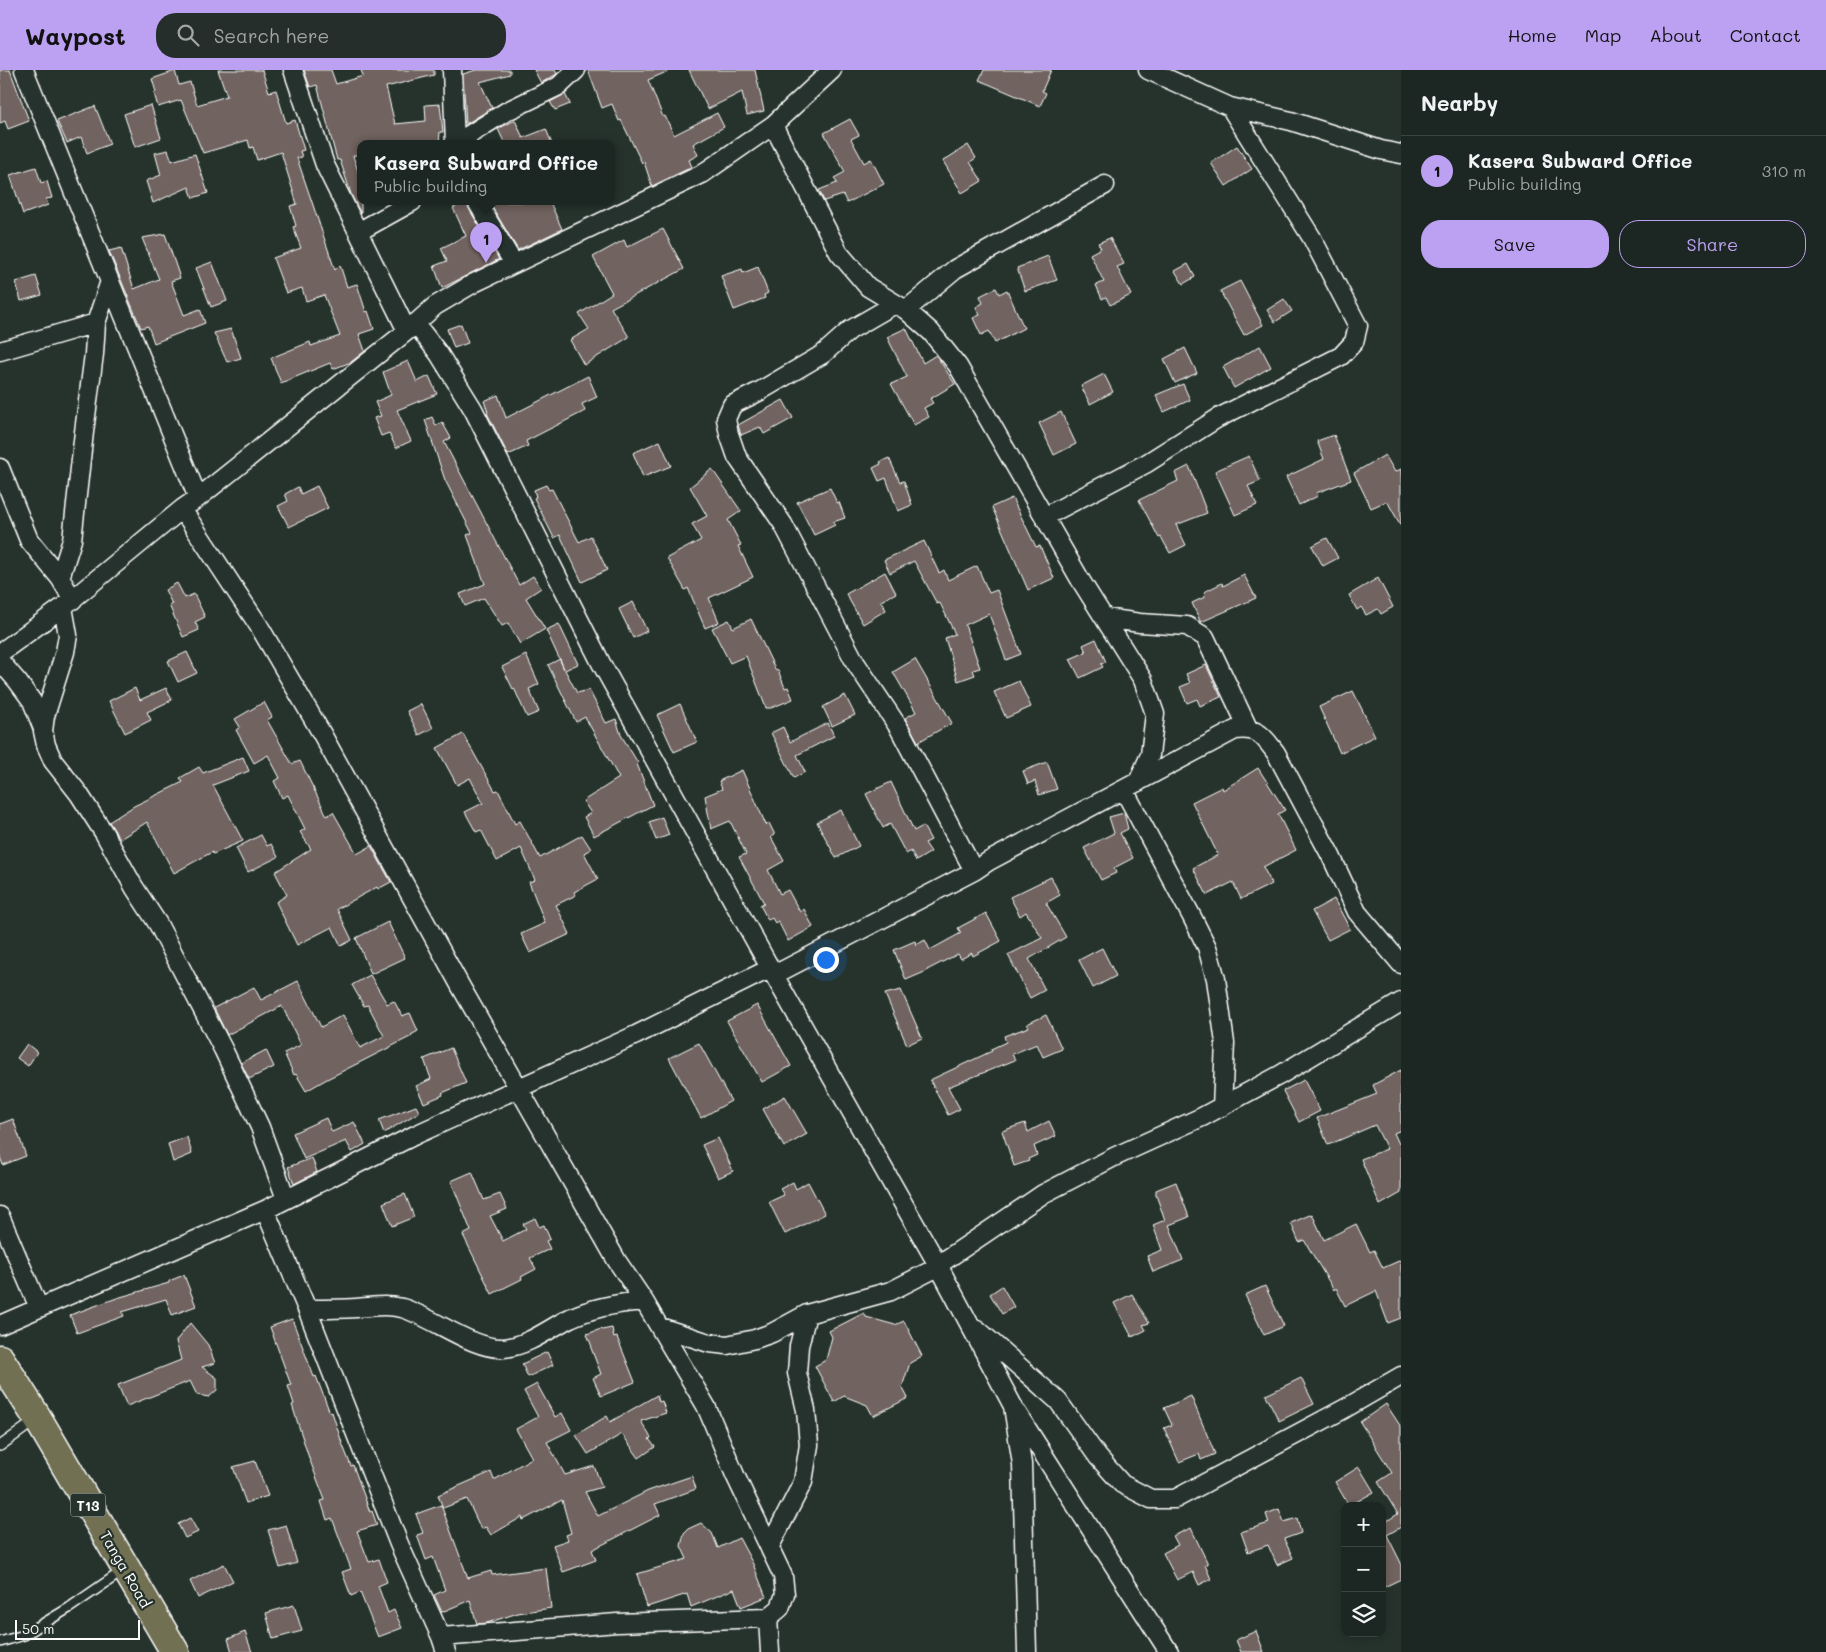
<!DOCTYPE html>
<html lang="en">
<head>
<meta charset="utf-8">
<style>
	body { margin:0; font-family:Mali,sans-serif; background:#252e2a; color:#f1f3f6 }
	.controls { position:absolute; right:15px; bottom:15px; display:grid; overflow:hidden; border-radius:10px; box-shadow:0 2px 8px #0003 }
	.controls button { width:45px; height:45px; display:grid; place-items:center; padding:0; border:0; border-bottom:1px solid #3a4340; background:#1c2622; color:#f1f3f6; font:25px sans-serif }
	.scale { position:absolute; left:15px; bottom:12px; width:125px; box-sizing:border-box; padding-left:5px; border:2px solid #fff; border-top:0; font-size:14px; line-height:18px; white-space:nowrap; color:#fff; -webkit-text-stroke:4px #26332d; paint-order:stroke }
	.you { position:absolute; left:825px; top:889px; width:18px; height:18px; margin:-12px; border:4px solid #fff; border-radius:50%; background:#1a73e8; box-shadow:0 0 0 8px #1a73e833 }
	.badge { display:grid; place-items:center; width:32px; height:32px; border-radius:50%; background:#bca0f2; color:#111; font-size:16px; font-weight:700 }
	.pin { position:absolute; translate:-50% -41px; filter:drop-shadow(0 1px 2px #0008) }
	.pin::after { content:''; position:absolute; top:26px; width:18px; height:15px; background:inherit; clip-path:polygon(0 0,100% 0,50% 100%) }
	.popup { position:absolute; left:357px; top:70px; width:258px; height:65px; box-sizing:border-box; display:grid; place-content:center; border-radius:10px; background:#1c2622; filter:drop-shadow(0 1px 4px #0005); font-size:16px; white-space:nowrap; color:#a0a5a5 }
	.popup b { font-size:19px; color:#f1f3f6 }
	.popup::after { content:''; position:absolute; left:50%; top:100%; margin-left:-10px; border:10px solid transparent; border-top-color:#1c2622 }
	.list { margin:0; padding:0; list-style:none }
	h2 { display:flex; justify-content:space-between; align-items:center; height:65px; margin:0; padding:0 20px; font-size:21px }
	h2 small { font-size:16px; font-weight:400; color:#a0a5a5 }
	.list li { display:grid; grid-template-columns:32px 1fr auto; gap:15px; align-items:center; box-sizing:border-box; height:70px; padding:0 20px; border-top:1px solid #3a4340 }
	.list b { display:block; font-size:19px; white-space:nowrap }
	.list p { margin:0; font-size:16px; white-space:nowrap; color:#a0a5a5 }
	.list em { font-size:16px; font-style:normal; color:#a0a5a5 }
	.actions { display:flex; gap:10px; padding:15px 20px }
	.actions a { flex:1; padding:11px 0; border:1px solid #bca0f2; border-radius:20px; text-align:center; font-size:18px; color:#bca0f2 }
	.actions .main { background:#bca0f2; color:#111 }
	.icon { flex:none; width:28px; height:28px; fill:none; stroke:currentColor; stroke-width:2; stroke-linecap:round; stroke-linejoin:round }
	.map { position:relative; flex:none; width:1401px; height:1582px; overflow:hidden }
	header { display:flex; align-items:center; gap:30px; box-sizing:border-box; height:70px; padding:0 25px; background:#bca0f2; color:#111 }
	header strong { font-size:24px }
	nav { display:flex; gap:28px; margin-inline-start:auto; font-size:18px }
	.search { width:350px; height:45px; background:#252e2a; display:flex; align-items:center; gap:12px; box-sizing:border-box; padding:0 18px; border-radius:20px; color:#a0a5a5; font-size:19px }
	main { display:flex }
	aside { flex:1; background:#1c2622 }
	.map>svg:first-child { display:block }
</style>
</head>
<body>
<header>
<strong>Waypost</strong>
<div class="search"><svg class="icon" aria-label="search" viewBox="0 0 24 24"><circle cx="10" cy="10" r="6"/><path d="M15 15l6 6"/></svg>Search here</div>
<nav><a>Home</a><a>Map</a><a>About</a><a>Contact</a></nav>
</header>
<main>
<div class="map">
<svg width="1401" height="1582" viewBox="0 0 1401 1582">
	<rect width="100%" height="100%" fill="#26332d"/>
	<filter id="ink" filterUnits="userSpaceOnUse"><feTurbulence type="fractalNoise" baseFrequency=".02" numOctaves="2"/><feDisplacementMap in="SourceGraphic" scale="10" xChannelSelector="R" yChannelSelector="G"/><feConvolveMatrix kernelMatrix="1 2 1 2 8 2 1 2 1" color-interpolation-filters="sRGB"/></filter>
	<g filter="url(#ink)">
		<!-- building -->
		<path fill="#71645f" stroke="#fff" d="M0,0H10L29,51L8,59L5,51L0,53Z
			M218,0H262L269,22L276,20L286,53L295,50L304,80L300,81L302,87L297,88L335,200L340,195L347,217L357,214L366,242L368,241L374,259L359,264L365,281L351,292L333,299L330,293L281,313L271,288L310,272L311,276L340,266L324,225L306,231L302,218L286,223L273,188L301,178L293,157L296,156L290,136L297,134L281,82L257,90L253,77L250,78L248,70L203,83L181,30L158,37L154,23L156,22L152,9L175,1L179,15L190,12L197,35L227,26Z
			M304,0H331L336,14L363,6L361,0H434V5L386,17L395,54L426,51L425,35L440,34L443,62H440L439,74H361V83L353,86L361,110V144L351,124L340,90H337L317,15L310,17Z
			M476,0H510V4L480,12L492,38L466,54L463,4Z
			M534,0H555L557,4L541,13Z
			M588,0H671L648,10L663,47L665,46L674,65L717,43L724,57L693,74L698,85L689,90L692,97L652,116L644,92L642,93L621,50L619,51L612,34L602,38Z
			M689,0H755L764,41L747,45L742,22L708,39Z
			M984,0H1051L1042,21L1046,23L1040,36L979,10Z
			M565,24L570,34L555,40L550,32Z
			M151,35L161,68L135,77L124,44Z
			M95,36L110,74L87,83L81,67L67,73L57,51Z
			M850,49L859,65L851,69L864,93L871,89L884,114L847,133L843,125L824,131L819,120L837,113L834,108L845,102L824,63Z
			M515,50L523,68L546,59L552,74H505L498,59Z
			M968,75L976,88L970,92L982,111L962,123L943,91Z
			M1237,76L1252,99L1226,116L1211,93Z
			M168,80L172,91L195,84L208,123L193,128L189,117L153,133L146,111L161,105L155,83Z
			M36,97L41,113L47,111L52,128L46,129L48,135L23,144L10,105Z
			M465,132H466L468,137L499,189L442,218L434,196L447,191L441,178L466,166L453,138Z
			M489,132H550L562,159L518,180Z
			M663,159L684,199L611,238L629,267L584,295L570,270L589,259L579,244L612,223L593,187L624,170L627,177Z
			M165,164L180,208L171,211L184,245L200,239L205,253L154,273L148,256L141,258L109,181L121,178L134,219L159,209L142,168Z
			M1110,168L1124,194L1117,197L1131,225L1110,235L1106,227L1102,229L1096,215L1104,212L1090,184L1101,178L1098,173Z
			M1048,186L1057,210L1025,221L1017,198Z
			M212,192L227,231L211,237L196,198Z
			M1188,194L1195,207L1183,214L1175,201Z
			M758,197L768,223L764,225L765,228L734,240L721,206L742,199L743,203Z
			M36,206L42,225L21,231L16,212Z
			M1240,211L1263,255L1244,265L1220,221Z
			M996,218L999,224L1007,220L1024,258L995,273L989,261L981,265L973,248L980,245L976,237L983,233L980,226Z
			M1284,229L1292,241L1275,252L1267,240Z
			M461,254L468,273L454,278L447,259Z
			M906,258L923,293L936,285L955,314L930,329L933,333L924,338L929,347L914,355L891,314L907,307L887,267Z
			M231,259L241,288L227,292L214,263Z
			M1260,276L1271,297L1234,318L1223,297Z
			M1185,278L1197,303L1175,313L1164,289Z
			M408,291L417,312L429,306L437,324L397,340L411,371L396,378L389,363L381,366L374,348L381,346L375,332L391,325L383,302Z
			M1104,304L1113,322L1090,334L1081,316Z
			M588,306L597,327L582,334L585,341L526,371L528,376L508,385L488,345L487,342H488L484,331L498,325L506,348Z
			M1183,314L1190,330L1164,342L1156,325Z
			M783,330L793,348L764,364L760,357L741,365L738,355Z
			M1061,342L1076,374L1054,385L1039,353Z
			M432,347L436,356L442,352L451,368L444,372L519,515L533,506L541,518L526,528L545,559L520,574L508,553L502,556L484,528L465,536L460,524L485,514L467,465L472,463L445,410L425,350Z
			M1334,365L1351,410L1316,423L1318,426L1299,435L1286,407L1324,389L1317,371Z
			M660,371L671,396L643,407L633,383Z
			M1385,385L1395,402L1401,399V456L1387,431L1371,438L1354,403Z
			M1249,386L1260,411L1248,416L1257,435L1235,445L1215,401Z
			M889,388L900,412L904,411L912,435L898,441L886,408L879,411L873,398L881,394L880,392Z
			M1189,396L1207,443L1176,455L1186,475L1170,483L1161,467L1159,468L1139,430L1178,411L1175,403Z
			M712,399L741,441L728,450L741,475L738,476L753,507L709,528L719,552L705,558L688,518L685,520L667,488L701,470L692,454L707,446L690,417Z
			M546,415L549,420L552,419L579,472L591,466L607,500L582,512L560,465L554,468L534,428L536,427L534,420Z
			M317,416L328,438L289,457L278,436L288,431L285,424L298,417L301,424Z
			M830,418L837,433L839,432L845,448L833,452L835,455L814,465L797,432Z
			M1012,428L1036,477L1040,476L1054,508L1028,520L992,437Z
			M1327,468L1338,488L1323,496L1312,476Z
			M924,471L939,503L944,500L948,510L977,496L989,523L997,520L1021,584L1006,590L989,544L965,555L980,598L973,600L975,605L958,611L945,568L955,564L940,533L937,534L914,491L890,503L884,490Z
			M885,502L896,523L881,531L886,540L863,554L846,524Z
			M1244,505L1256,528L1201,552L1200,551L1192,533L1205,527L1204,522L1222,513L1223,516Z
			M1378,508L1393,537L1381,544L1378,539L1366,545L1361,537L1357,540L1349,525Z
			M177,513L185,528L194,524L205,547L195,552L199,560L183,567L169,535L172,534L165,520Z
			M633,532L647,561L633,568L619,539Z
			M751,549L776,601L778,600L785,618L788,617L793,629L771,638H766L746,586L730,593L712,558L729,550L733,558Z
			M559,554L578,594L565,600L577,623L589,620L606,653L616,649L621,665L638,693L637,694L653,735L594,766L584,747L591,743L583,731L619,708L585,647L576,652L548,595L560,589L564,599L546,560Z
			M1096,569L1106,592L1101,594L1103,597L1080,608L1070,589L1086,582L1083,575Z
			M187,582L197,603L178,612L168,591Z
			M526,585L539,614L529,619L539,642L527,647L514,618L513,619L502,597Z
			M915,589L952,653L918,672L905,648L916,642L893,602Z
			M1206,595L1221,627L1200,636L1197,629L1187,633L1180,617L1190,613L1186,604Z
			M1019,611L1031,637L1006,648L994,622Z
			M135,618L140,630L166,618L172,630L147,642L151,650L125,663L109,631Z
			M1353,621L1375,666L1340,683L1319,637Z
			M845,625L855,645L832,656L823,637Z
			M264,632L272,647L267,650L292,694L300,691L327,746L333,742L357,784L371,776L391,812L378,819L377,817L337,839L352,870L341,876L332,857L297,875L276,832L287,825L275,802L311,779L300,762L305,759L288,725L282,728L274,711L280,708L268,685L254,693L236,660L240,657L235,649Z
			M421,634L433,658L419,665L407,641Z
			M680,634L697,672L674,682L657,645Z
			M828,653L834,666L797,685L805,702L794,708L771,663L783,657L790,672Z
			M463,664L495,721L498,720L515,754L520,751L540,788L582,765L591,779L584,783L598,809L574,822L576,825L556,835L570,864L530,883L521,864L545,853L529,812L535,810L521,778L497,791L481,760L476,762L465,742L483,733L470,708L457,715L437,678Z
			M243,687L249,701L213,715L243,771L213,784L212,782L174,803L147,752L120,769L109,752L134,736L183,712L180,708L199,697L203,703Z
			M1047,692L1057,719L1039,725L1035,711L1028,714L1023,701Z
			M1258,698L1285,740L1278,744L1296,780L1263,797L1272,814L1241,829L1233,812L1207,825L1193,798L1218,785L1192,732L1222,717L1223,720Z
			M742,700L766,755L769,753L775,765L771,767L784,791L768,800L780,824L788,820L800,842L804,839L813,857L788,871L778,851L775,853L772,848L768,850L760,835L764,833L739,787L746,784L730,751L711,759L705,726L722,719L719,711Z
			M891,712L914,761L923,756L931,770L925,773L931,782L916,791L911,781L906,784L890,754L883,758L866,724Z
			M841,740L859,776L836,788L817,752Z
			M1124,743L1128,759L1120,763L1133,788L1114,798L1116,803L1101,810L1084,778L1114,763L1109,747Z
			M662,747L669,765L656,770L649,752Z
			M261,765L267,776L271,774L278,787L248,802L236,778Z
			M1051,807L1060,825L1046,833L1066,867L1029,889L1045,920L1030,928L1008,885L1042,868L1026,842L1020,846L1010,827Z
			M1334,829L1350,859L1328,870L1312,841Z
			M986,843L1001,871L973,886L972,883L961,889L958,884L927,900V901L906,910L894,880L915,871L916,875L925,870L930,880L961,863L958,858Z
			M388,852L405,888L371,904L356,868Z
			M1102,878L1116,906L1093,918L1079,890Z
			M370,905L387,934L394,931L402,946L410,943L418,961L411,965L412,966L327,1009L306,1021L296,1004L294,1005L284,983L301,975L282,936L227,965L214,938L254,917L261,930L298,911L321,957L343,945L360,978L384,966L368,935L364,936L352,915Z
			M901,920L922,968L907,975L885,924Z
			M757,935L791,996L762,1012L727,951Z
			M1046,945L1062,979L1043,987L1037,974L1012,984L1015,990L948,1017L960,1039L948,1045L930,1010L992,981L991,979L1006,972L1004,966L1029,957L1027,954Z
			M699,973L731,1031L701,1048L669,988Z
			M27,974L37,982L28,996L17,988Z
			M451,978L466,1013L442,1023L443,1025L424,1033L416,1016L431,1009L424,989Z
			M266,980L274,997L249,1009L241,993Z
			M1401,1000V1060L1394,1063L1399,1074L1401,1073V1123L1380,1135L1361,1089L1387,1079L1375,1055L1328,1075L1317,1048L1377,1024L1373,1015Z
			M1304,1010L1320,1041L1299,1052L1283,1021Z
			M785,1026L807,1064L784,1077L763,1039Z
			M416,1036L419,1042L384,1063L379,1050Z
			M326,1048L332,1062L354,1052L365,1074L352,1082L346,1071L304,1089L293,1063Z
			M13,1049L26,1086L3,1095L0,1087V1054Z
			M1049,1051L1056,1066L1034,1076L1037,1085L1028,1089L1029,1091L1014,1096L1002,1061L1025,1053L1028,1062Z
			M187,1067L192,1084L173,1092L168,1074Z
			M718,1068L733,1101L718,1108L702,1075Z
			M312,1088L317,1102L294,1114L288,1097Z
			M472,1102L484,1130L500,1124L507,1139L490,1146L503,1171L526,1159L523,1154L535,1148L539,1157L544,1155L550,1169L546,1171L550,1179L530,1188L536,1199L521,1207L522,1209L492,1224L463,1165L471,1161L451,1111Z
			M793,1112L796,1119L808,1112L825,1144L785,1164L769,1132L784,1125L780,1119Z
			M1176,1112L1189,1147L1169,1155L1183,1190L1153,1202L1147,1186L1162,1180L1153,1155L1165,1150L1156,1125V1120Z
			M405,1124L414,1147L392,1156L383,1133Z
			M1312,1144L1324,1170L1356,1154L1370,1182L1374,1180L1383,1198L1401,1190V1248L1388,1253L1376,1221L1345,1236L1336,1218L1334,1220L1304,1170L1299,1172L1291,1153Z
			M184,1205L196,1236L172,1245L166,1229L122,1242L124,1246L77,1263L70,1245L117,1228L169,1213V1211Z
			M1002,1216L1014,1237L1002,1244L990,1224Z
			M1265,1216L1284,1256L1264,1265L1245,1225Z
			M1132,1224L1149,1253L1143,1255L1146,1260L1132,1267L1114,1233Z
			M864,1243L866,1247L895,1255L904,1251L922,1286L910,1293L902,1317L908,1328L873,1346L867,1335L844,1326L834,1332L815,1296L826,1290L832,1267L829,1261Z
			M292,1249L314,1307L316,1306L330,1343L332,1342L342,1373L351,1396L353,1395L370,1442L372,1441L377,1455L357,1461L369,1492L379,1489L387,1512L378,1516L388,1543L394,1540L402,1558L378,1567L360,1522L351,1526L342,1502L351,1499L332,1448L327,1450L321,1431L325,1430L309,1388L292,1335L294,1334L288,1316L291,1315L270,1257Z
			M190,1253L208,1275L215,1293L202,1297L217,1308V1320L209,1327L197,1325L190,1311L127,1336L118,1315L181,1290L176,1271Z
			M612,1258L614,1268L617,1267L635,1312L601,1326L593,1308L601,1304L591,1278L592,1277L587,1264L601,1259L602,1260Z
			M547,1282L553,1295L528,1307L522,1294Z
			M1301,1308L1314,1334L1279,1351L1266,1325Z
			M537,1314L555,1347L562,1343L571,1360L547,1372L565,1405L594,1396L602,1417L585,1422L598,1446L648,1421L692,1406L696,1419L655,1434L660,1445L592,1480L596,1490L563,1502L553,1475L568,1470L566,1465L571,1463L562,1430L523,1450L522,1447L491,1465L486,1457L481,1459L467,1429L443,1438L438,1425L491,1402L494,1410L532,1388L516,1359L538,1347L524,1321Z
			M657,1325L659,1332L662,1331L666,1343L641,1351L651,1368L649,1369L655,1377L639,1388L622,1364L588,1384L576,1365L607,1346L610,1352Z
			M1191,1326L1215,1384L1201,1390L1199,1384L1179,1392L1164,1358L1172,1355L1164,1338Z
			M1386,1334L1401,1357V1457L1387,1465L1401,1493V1509L1382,1518V1454L1398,1444L1378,1412L1392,1403L1360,1352Z
			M255,1391L268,1426L246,1433L233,1397Z
			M1359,1397L1374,1422L1349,1436L1335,1412Z
			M441,1435L468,1508L491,1501L492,1505L546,1498L551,1538L518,1543L487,1553L477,1554L470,1530L442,1542L434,1525L445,1520L433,1487L426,1490L417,1465L423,1463L416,1444Z
			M1279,1439L1284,1452L1297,1448L1301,1463L1284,1469L1293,1488L1277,1495L1268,1475L1248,1482L1241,1462L1269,1453L1266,1444Z
			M190,1448L198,1462L185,1468L178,1454Z
			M701,1453L712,1463L718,1478L739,1468L753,1494L766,1527L741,1537L734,1519L691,1537L687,1524L647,1537L637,1504L687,1489L681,1476L684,1463L688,1459Z
			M286,1455L297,1493L280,1498L268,1460Z
			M1191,1458L1208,1494L1205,1495L1211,1509L1199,1515L1193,1502L1177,1510L1163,1483L1178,1475L1173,1466Z
			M224,1494L233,1511L198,1528L190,1511Z
			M294,1535L302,1561L273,1569L266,1543Z
			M1256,1561L1264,1582H1241L1236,1570Z
			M245,1562L252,1582H232L228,1569Z"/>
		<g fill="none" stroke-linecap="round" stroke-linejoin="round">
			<defs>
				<path id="service" d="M0,1376L36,1350
					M0,1572L24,1565L69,1538L124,1500"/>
				<path id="minor" d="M24,0L198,428
					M293,0L325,95L407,261
					M452,0L455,74
					M1148,0L1230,37L1291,51L1381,80L1401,84
					M773,55L839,183L868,217L906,240L931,262L958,296L1081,511L1143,610L1155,644L1150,685L1138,712
					M460,74L464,68L507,41L559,16L576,0
					M477,132L514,194
					M358,162L412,132
					M895,234L850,260L823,284L760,321L732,335L726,349L729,364L737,387L783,454L855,592L899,658L974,801
					M906,240L955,199L1105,115
					M415,253L439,284L473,339L601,593L774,905L938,1195L1013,1336L1022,1394L1027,1582
					M0,281L96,253
					M0,398L29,470L60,508L73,530
					M182,439L259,556L322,664L461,917L617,1191L644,1231L706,1336L735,1405L783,1506L785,1524L780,1538L768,1548L617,1553L441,1567
					M1044,447L1147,393L1218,348L1341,286L1354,272L1358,256L1312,168L1230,37
					M60,508L72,470L84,362L94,284L96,253L110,211
					M63,537L68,565L65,582L45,646L43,661L46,675L53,691L79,724L104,763L134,817L158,854L223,979L260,1057L286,1129
					M1105,548L1140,553L1187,556L1205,567L1248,658
					M0,583L63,537L182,439L198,428L407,261L435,236L474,213L702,104L773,55L832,0
					M0,591L18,612L32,631L43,659
					M1124,720L1192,847L1207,877L1216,909L1225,973L1222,1037
					M774,905L974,801L989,791L1235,660C1259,657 1263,666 1276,683L1331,786L1357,842L1401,894
					M265,1140L307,1239L399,1474L441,1567L446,1582
					M0,1146L39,1238
					M938,1195L1043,1124L1114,1087L1202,1047L1280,1005L1401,932
					M307,1239C323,1239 340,1239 356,1238C373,1237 385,1234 402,1238C433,1247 473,1280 504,1278C528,1276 550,1258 570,1248C594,1237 619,1233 644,1231
					M0,1255L265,1140L415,1065L636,965L771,898
					M660,1257L709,1273L727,1275L755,1269L772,1263L807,1244L891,1221L938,1197
					M977,1259L1058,1331L1098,1387L1122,1414L1151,1429H1175L1344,1339L1401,1306
					M1017,1343L1169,1582
					M770,1476L803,1412L809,1375L806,1340L797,1303L799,1276L807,1244
					M768,1548L770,1582"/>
				<path id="trunk" d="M0,1289L38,1349L175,1582"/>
			</defs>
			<!-- service casing -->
			<use href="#service" stroke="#fff" stroke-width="12"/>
			<!-- minor casing -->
			<use href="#minor" stroke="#fff" stroke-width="21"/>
			<!-- trunk casing -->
			<use href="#trunk" stroke="#fff" stroke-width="31"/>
			<!-- service -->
			<use href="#service" stroke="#26332d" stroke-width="9"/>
			<!-- minor -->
			<use href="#minor" stroke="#26332d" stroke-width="18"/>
			<!-- trunk -->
			<use href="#trunk" stroke="#716f52" stroke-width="28"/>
		</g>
	</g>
	<g text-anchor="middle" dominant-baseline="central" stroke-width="4.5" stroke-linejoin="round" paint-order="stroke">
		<!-- shield labels -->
		<rect fill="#26332d" stroke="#bec2c0" stroke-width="1" x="70.5" y="1423.5" width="35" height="23" rx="4"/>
		<g font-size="14" font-weight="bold" fill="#fff">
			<text x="88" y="1435">T13</text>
		</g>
		<!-- street labels -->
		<g font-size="15" fill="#fff" stroke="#26332d">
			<text transform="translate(126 1499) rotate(60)">Tanga Road</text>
		</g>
	</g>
</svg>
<div class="controls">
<button>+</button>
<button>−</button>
<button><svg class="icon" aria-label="layers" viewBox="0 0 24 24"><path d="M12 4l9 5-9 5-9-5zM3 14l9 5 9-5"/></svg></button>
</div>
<div class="scale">50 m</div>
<div class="you"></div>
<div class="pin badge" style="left:486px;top:193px">1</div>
<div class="popup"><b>Kasera Subward Office</b>Public building</div>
</div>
<aside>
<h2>Nearby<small></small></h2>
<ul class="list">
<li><span class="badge">1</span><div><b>Kasera Subward Office</b><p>Public building</p></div><em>310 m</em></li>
</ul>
<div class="actions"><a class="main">Save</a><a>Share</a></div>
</aside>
</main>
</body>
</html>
